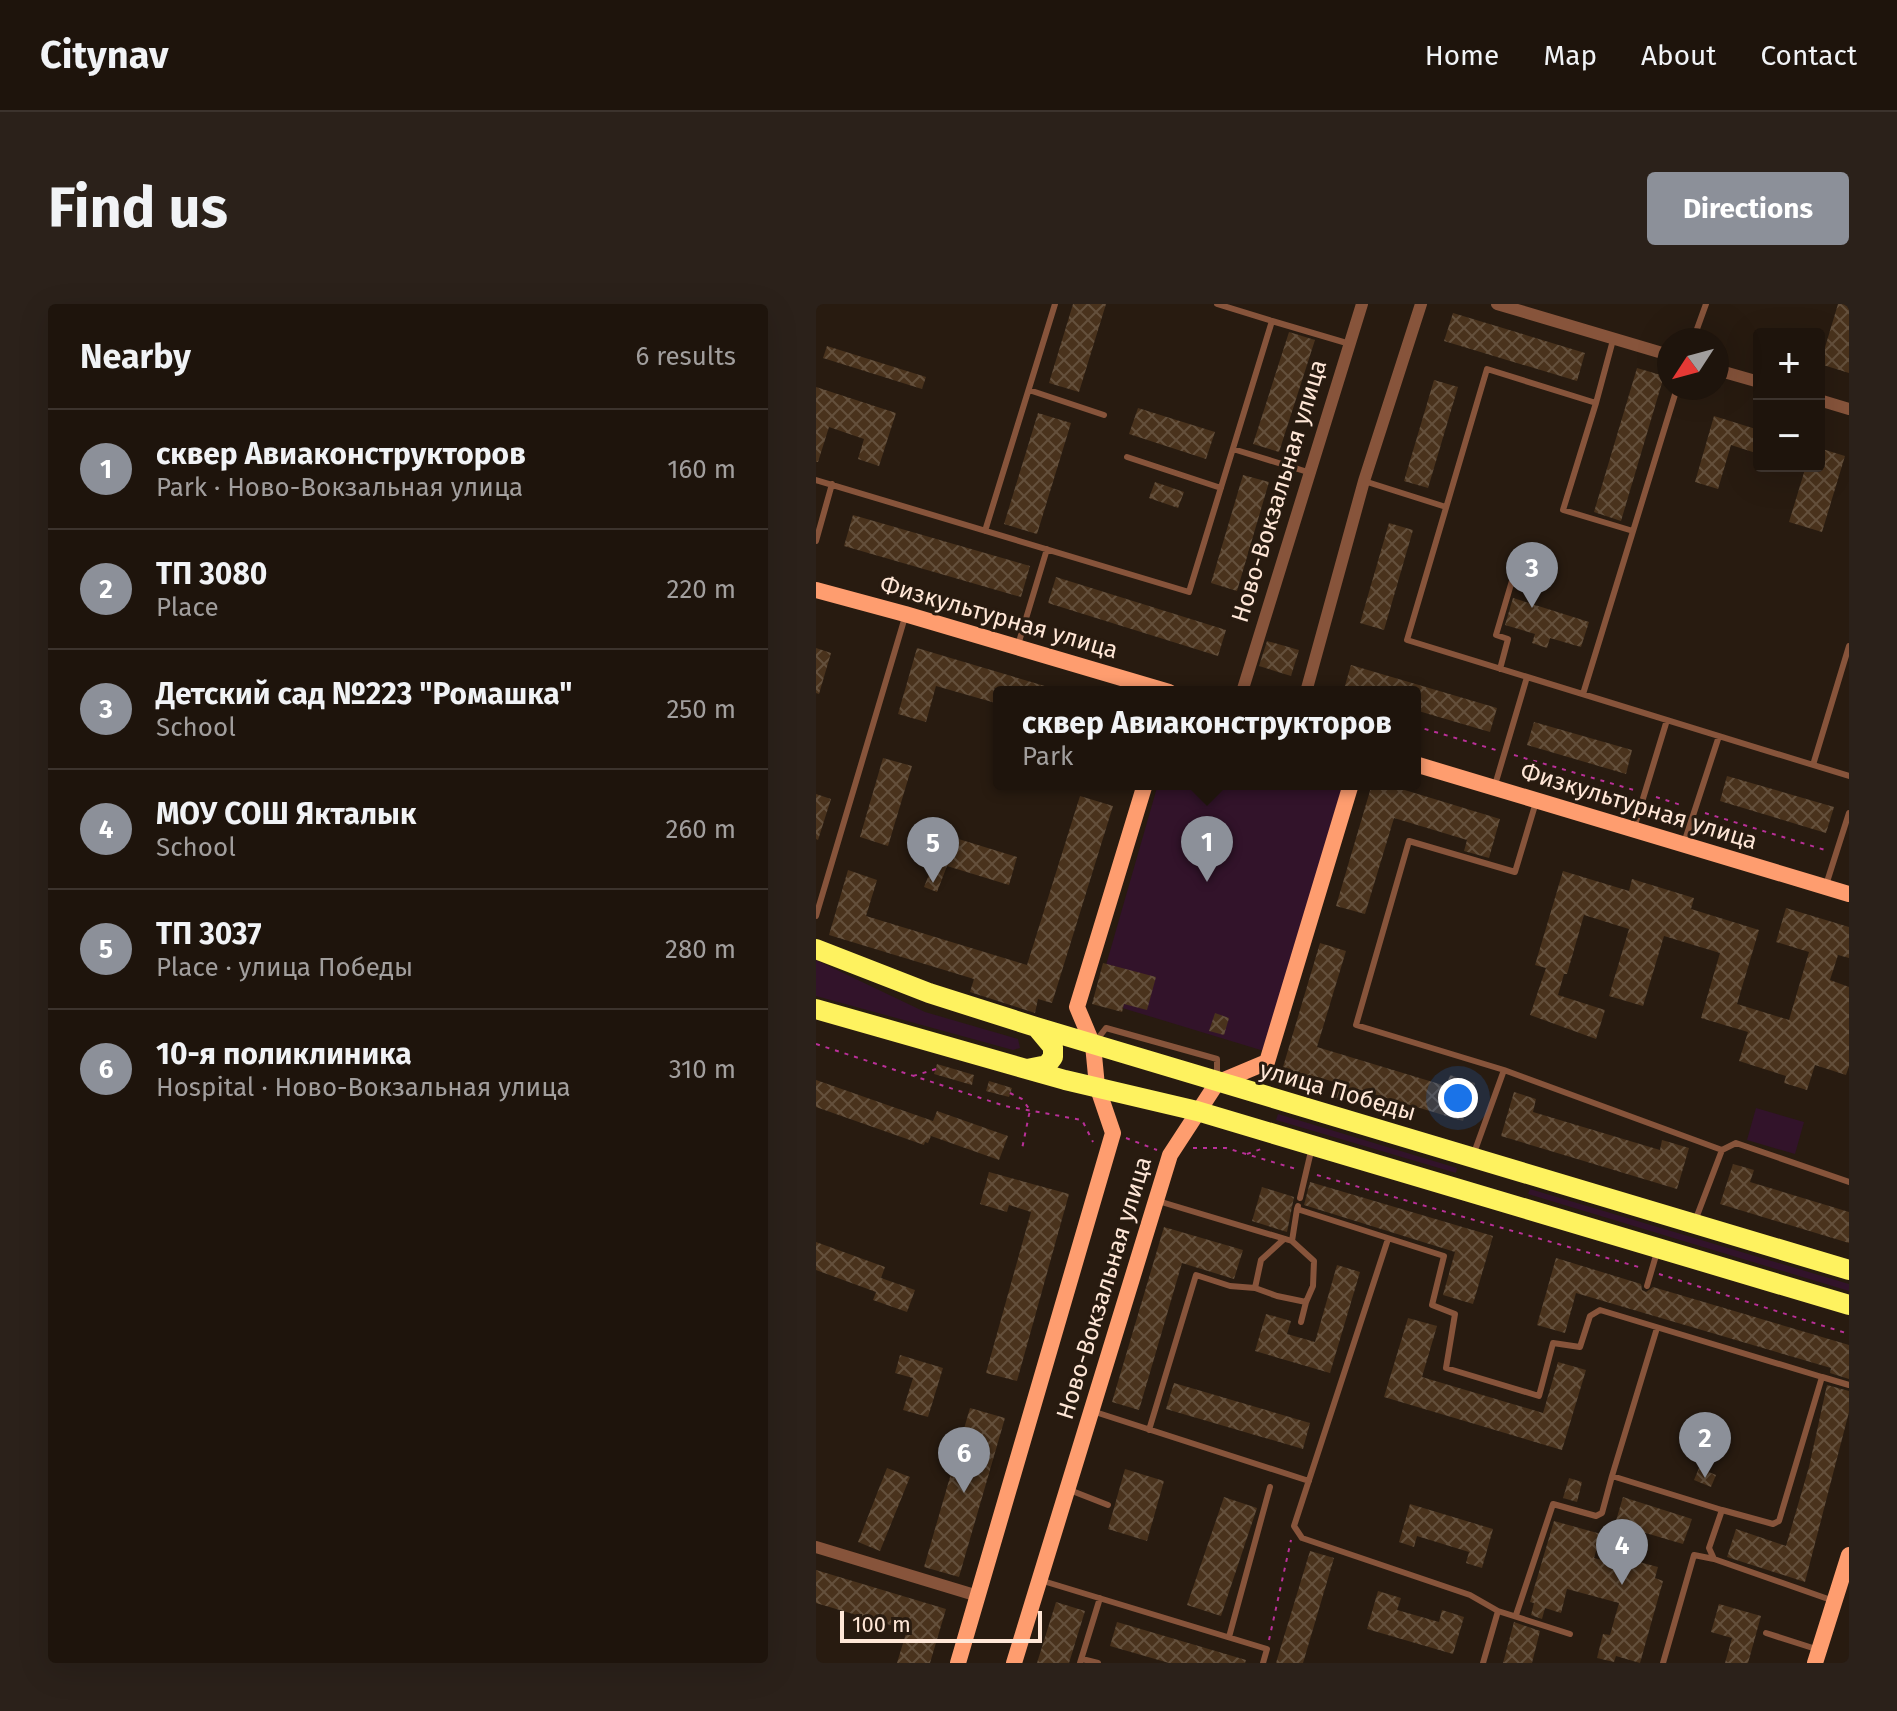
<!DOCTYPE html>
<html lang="en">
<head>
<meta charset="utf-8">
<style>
	body { margin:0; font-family:"Fira Sans",sans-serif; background:#2b211a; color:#f1f3f6 }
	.controls { position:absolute; right:24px; top:24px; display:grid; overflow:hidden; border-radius:8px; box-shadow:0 8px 32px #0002 }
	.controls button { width:72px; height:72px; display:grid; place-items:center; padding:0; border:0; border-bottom:2px solid #3c332d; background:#1e140c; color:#f1f3f6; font:40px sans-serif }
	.compass { position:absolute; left:841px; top:24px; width:72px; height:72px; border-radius:50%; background:#1e140c; box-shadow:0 8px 32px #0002; rotate:234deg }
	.scale { position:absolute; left:24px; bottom:20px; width:202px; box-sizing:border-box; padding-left:8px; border:4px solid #ffe7d7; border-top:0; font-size:22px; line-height:28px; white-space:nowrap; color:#ffe7d7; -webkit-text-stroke:6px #281b10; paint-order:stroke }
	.you { position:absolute; left:642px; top:794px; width:28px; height:28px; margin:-20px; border:6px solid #fff; border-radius:50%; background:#1a73e8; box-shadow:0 0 0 12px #1a73e833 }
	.badge { display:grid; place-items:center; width:52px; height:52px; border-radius:50%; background:#8c9099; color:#fff; font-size:26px; font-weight:700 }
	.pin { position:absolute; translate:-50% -66px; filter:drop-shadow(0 2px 4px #0008) }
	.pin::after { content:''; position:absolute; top:42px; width:28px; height:24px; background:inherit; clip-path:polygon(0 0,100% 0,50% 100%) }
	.popup { position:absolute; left:177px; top:382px; width:428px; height:104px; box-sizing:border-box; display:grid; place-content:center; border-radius:8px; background:#1e140c; filter:drop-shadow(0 2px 6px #0005); font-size:26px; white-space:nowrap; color:#a19e9d }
	.popup b { font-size:30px; color:#f1f3f6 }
	.popup::after { content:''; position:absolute; left:50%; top:100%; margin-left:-16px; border:16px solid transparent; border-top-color:#1e140c }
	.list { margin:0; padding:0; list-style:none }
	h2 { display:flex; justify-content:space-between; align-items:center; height:104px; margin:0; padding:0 32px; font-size:34px }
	h2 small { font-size:26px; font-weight:400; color:#a19e9d }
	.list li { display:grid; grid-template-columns:52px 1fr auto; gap:24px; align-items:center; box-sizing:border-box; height:120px; padding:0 32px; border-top:2px solid #3c332d }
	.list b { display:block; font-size:30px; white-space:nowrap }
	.list p { margin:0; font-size:26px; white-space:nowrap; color:#a19e9d }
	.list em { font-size:26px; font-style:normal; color:#a19e9d }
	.map { position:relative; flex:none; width:1033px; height:1359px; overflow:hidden; border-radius:8px }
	header { display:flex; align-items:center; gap:48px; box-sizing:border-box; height:112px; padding:0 40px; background:#1e140c; border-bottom:2px solid #3c332d }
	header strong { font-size:38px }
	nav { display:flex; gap:44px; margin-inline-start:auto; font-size:28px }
	.intro { display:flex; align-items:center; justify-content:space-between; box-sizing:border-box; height:192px; padding:0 48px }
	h1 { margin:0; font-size:56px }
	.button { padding:20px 36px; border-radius:8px; background:#8c9099; color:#fff; font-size:28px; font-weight:700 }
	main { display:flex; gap:48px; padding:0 48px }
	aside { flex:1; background:#1e140c; border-radius:8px; box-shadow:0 8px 32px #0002 }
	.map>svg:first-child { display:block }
</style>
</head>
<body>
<header>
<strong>Citynav</strong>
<nav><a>Home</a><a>Map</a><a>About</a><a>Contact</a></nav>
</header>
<div class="intro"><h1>Find us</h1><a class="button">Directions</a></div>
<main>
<aside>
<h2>Nearby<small>6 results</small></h2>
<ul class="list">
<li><span class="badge">1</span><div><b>сквер Авиаконструкторов</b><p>Park · Ново-Вокзальная улица</p></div><em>160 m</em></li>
<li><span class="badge">2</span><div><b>ТП 3080</b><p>Place</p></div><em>220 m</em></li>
<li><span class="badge">3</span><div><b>Детский сад №223 &quot;Ромашка&quot;</b><p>School</p></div><em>250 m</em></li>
<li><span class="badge">4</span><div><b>МОУ СОШ Якталык</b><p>School</p></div><em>260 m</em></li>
<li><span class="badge">5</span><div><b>ТП 3037</b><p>Place · улица Победы</p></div><em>280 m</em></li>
<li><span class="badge">6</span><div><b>10-я поликлиника</b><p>Hospital · Ново-Вокзальная улица</p></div><em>310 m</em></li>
</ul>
</aside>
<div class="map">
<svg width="1033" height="1359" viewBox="0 0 1033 1359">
	<defs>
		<pattern id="building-cross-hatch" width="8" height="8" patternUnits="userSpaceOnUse" patternTransform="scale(2)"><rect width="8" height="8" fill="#49321c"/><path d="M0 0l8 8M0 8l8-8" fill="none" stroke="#64503c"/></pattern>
	</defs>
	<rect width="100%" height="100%" fill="#281b10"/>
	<!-- green -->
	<path fill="#32132a" d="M342,480H527L448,747L280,696Z
		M0,656L109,708L202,735L204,744L197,746L0,692Z
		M940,804L988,818L979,850L931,836Z
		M462,810L641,864L640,869L460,816Z
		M714,885L1033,980V987L712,890Z"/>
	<!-- building -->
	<path fill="url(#building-cross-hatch)" d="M257,0H290L263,88L233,79Z
		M1022,0H1033V69L1004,60Z
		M637,9L769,49L761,77L628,37Z
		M473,28L499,36L463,148L437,140Z
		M11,42L110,73L106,85L7,54Z
		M821,64L848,72L805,217L778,208Z
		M618,76L642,83L612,184L588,177Z
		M0,83L80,109L63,162L42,155L48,135L13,123L2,158H0Z
		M322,104L399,128L390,155L313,130Z
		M222,109L255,119L221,230L188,220Z
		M898,112L943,126V150L915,141L902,185L879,178Z
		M1003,144L1029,152L1006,228L973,218L990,162H1003Z
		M427,171L453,178L421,287L395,279Z
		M339,178L368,188L362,204L333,194Z
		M37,211L214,262L205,293L28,242Z
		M573,219L597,226L568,326L544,319Z
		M240,273L410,326L402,352L232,299Z
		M697,294L773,318L765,343L734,334L731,344L716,339L719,330L689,321Z
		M451,337L483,346L475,372L443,362Z
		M0,344L15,349L3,390L0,389Z
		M101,344L239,385V388H183V400L120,382L110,418L82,410Z
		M535,361L681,404L674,428L599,406V388H537L528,385Z
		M718,418L816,446L810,470L711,441Z
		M67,454L96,462L72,542L44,533Z
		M911,472L1018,503L1010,529L904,497Z
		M556,480H569L684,515L673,554L648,547L651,536L578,514L549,610L520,602Z
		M0,490L15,495L2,536L0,535Z
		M264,492L297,502L236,699L222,695L219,709L154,688L158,675L13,631L32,566L61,576L50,612L211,661Z
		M123,529L201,553L193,581L131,562L121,588L108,583L118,558L115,557Z
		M747,567L813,587L816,575L878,594L875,605L943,626L921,700L973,716L993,648L960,638L970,604L1033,623V654L1022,651L1014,676L1033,683V762L1030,771L999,761L991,786L968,779L970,772L923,757L932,728L885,714L904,649L848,632L827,702L793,692L813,625L768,611L751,670H748L742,691L789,706L780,735L714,711L730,664L719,661Z
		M504,639L530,647L501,743L630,782L634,771L659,779L647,817L541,785L538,798L514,792L518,778L498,772L493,784L470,777L475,765L467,763Z
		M287,659L340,673L331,706L308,700L306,708L276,700Z
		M399,709L413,714L408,731L393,727Z
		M121,760L158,771L156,781L118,770Z
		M0,776L117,817L121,807L192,832L183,856L115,832L112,839L109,838L108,841L0,803Z
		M173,777L196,784L193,793L170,787Z
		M698,788L720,795L717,808L844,846L846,836L873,844L861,885L685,832Z
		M917,860L938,866L934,878L1033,908V939L904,900Z
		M173,868L253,890L201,1077L170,1069L215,908L193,901L191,908L164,900Z
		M494,878L677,932L657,1000L627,991L639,948L488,901Z
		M446,883L478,893L471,928L436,917Z
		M348,923L427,946L418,975L366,959L323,1106L296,1098Z
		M0,938L69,963L65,974L99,986L91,1008L57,996L60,988L0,966Z
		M740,954L825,980L826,986L830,988L837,983L1033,1041V1075L1014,1069L1015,1064L760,989L749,1029L721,1021Z
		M521,961L544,968L514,1069L439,1047L450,1010L475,1017L471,1030L499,1038Z
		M592,1014L621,1022L606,1073L727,1109L742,1058L770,1066L746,1146L568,1093Z
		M84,1051L127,1064L112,1113L87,1106L97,1074L79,1069Z
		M358,1079L494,1119L487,1145L350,1105Z
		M1011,1081L1033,1087V1108L989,1278L911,1253L920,1225L970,1242L993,1163Z
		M154,1104L189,1114L143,1273L108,1263Z
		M71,1164L94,1173L64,1247L42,1238Z
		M883,1164L900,1171L895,1183L878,1176Z
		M309,1165L348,1177L331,1237L292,1225Z
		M753,1174L766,1178L761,1198L747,1194Z
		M408,1193L441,1204L405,1312L371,1301Z
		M807,1193L876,1215L867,1240L799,1220Z
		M594,1200L677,1225L666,1264L650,1259L653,1248L601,1232L598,1243L583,1238Z
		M738,1217L785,1230L778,1254L807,1261L808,1254L842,1263L839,1274L847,1277L824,1359L800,1352L798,1358L781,1354L787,1330L794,1331L803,1299L751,1285L745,1309L729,1304L726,1315L715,1311L718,1299L714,1298Z
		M494,1247L518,1254L487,1359H460Z
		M0,1266L130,1305L114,1359H81L91,1326L0,1299Z
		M562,1287L585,1294L581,1306L623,1318L626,1306L648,1313L637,1350L551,1325Z
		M240,1298L269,1307L253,1359H221Z
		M903,1300L945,1312L932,1359H909L916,1334L895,1328Z
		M301,1318L430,1356L429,1359H353L294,1342Z
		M698,1318L724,1327L716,1359H687Z"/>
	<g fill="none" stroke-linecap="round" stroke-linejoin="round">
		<!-- path -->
		<path stroke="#ba3099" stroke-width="2" stroke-dasharray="4 6" stroke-linecap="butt" d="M599,422L680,446
			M698,451L818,486
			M840,493L868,502
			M889,509L1009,546
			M0,740L189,802L266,816L277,838
			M97,772L120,765
			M194,789L206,795L214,806L206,845
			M310,834L341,846
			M377,844H410L480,865
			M431,850L448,844
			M501,871L826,964
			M843,970L1033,1030
			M453,1336L475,1236"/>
		<!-- lane -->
		<path stroke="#87543b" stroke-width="6" d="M456,17L534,40
			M797,36L780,99L671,65L591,336L1033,472
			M877,36L890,0
			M213,86L288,111
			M780,99L747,206L817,227
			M417,145L495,169
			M311,153L405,184
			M0,176L373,288L456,17L401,0
			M548,177L630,203
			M169,227L239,0
			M0,237L16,180
			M202,341L231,245
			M684,365L692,335L680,331L698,270
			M767,390L861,84
			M997,461L1033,342
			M679,481L711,373
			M720,498L699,568L593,537L540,721L688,766L906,846L920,839L1033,878
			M818,524L851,416
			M868,539L903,432
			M1010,581L1033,509
			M0,612L89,313
			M279,738L290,724L401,755V771
			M658,849L688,766
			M484,894L496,843
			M342,897L476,937L481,905
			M482,902L481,905L628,952L616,1001L639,1010L630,1064L723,1092L737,1039L764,1043L774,1012L784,1006L1006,1073
			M879,917L906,846
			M468,935L445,956L439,984L461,992L490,998L497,982L498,957L476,937
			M572,935L478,1222L486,1234L654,1291L682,1307
			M831,982L841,948
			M485,1018L490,998
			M276,1107L493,1177
			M333,1126L380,971L414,982L439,984
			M796,1172L841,1024
			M251,1185L292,1201
			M906,1206L957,1220L963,1217L1006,1073L1033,1081
			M227,1277L451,1345L447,1359
			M700,1311L737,1200L780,1212L786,1209L796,1172L906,1206L893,1244L898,1255L1015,1296
			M950,1329L1000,1345
			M413,1333L454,1183
			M266,1355L282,1359
			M264,1359L284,1294
			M667,1359L682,1307L754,1330
			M847,1359L878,1251L898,1255"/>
		<!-- street -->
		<path stroke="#87543b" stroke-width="12" d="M681,0L853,51
			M901,66L943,78
			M1003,96L1033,105
			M426,388L546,0
			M490,388L548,177L605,0
			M0,1243L162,1292"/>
		<!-- secondary -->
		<path stroke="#fe9d6f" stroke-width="16" d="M0,286L89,310L353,388
			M599,460L1033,590
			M142,1359L297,829L281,782L277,741L261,703L329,480
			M198,1359L354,851L401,779L451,758L535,480
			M999,1359L1033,1251"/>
		<!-- primary -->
		<path stroke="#fef25f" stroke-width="20" d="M0,645L113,689L220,723L1033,966
			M0,705L249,776L381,807L1033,1001
			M211,765L231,761L237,753V743L222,725"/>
	</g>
	<g text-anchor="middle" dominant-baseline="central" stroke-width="6" stroke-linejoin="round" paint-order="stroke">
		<!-- street labels -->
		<g font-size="24" fill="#ffe7d7" stroke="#281b10">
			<text transform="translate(463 187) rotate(-73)">Ново-Вокзальная улица</text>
			<text transform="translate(183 313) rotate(16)">Физкультурная улица</text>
			<text transform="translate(823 502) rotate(17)">Физкультурная улица</text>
			<text transform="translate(522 787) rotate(16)">улица Победы</text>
			<text transform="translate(288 984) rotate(-73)">Ново-Вокзальная улица</text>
		</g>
	</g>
</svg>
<div class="controls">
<button>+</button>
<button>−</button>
</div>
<svg class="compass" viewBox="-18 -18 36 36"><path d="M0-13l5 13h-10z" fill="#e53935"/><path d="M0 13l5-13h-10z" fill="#a19e9d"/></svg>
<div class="scale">100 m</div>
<div class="you"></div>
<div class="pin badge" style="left:391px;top:578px">1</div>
<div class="popup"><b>сквер Авиаконструкторов</b>Park</div>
<div class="pin badge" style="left:889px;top:1174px">2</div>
<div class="pin badge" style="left:716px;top:304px">3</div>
<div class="pin badge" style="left:806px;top:1281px">4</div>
<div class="pin badge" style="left:117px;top:579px">5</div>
<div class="pin badge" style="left:148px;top:1189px">6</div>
</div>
</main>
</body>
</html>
